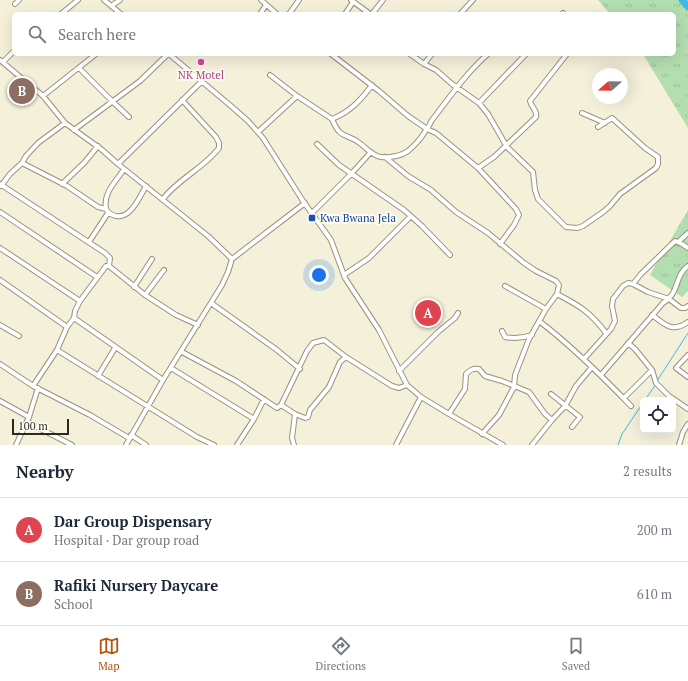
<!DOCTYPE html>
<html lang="en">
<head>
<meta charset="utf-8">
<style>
	body { margin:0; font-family:"PT Serif",serif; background:#f2f2f3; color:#1f2937 }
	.controls { position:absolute; right:12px; bottom:12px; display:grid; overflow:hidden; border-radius:6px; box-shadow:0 4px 16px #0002 }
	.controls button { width:36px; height:36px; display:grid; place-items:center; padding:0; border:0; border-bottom:1px solid #e0e1e3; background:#fff; color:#1f2937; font:20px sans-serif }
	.compass { position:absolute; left:592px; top:68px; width:36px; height:36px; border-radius:50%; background:#fff; box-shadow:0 4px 16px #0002; rotate:250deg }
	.scale { position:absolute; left:12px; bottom:10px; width:57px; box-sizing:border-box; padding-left:4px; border:2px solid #2a2820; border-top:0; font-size:11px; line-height:14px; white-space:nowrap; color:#2a2820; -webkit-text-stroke:3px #fffdf4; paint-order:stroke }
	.you { position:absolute; left:319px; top:275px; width:14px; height:14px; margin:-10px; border:3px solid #fff; border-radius:50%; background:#1a73e8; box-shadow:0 0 0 6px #1a73e833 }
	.badge { display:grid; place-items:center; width:26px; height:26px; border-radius:50%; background:#b45309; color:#fff; font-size:13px; font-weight:700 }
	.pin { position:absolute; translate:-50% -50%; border:2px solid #fff; box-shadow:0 1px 4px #0006 }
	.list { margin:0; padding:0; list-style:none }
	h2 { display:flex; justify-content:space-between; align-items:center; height:52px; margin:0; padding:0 16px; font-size:17px }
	h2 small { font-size:13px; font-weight:400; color:#747a83 }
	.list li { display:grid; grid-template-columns:26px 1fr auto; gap:12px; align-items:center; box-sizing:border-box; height:64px; padding:0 16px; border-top:1px solid #e0e1e3 }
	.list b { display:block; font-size:15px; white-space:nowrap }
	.list p { margin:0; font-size:13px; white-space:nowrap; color:#747a83 }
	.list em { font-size:13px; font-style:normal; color:#747a83 }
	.icon { flex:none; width:22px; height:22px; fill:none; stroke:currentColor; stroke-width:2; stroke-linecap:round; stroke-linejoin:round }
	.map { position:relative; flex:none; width:688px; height:445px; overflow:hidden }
	.search { position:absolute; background:#fff; box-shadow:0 4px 16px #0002; left:12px; right:12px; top:12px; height:44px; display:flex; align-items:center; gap:10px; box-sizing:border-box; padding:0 14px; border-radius:6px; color:#747a83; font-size:15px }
	.sheet { height:180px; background:#fff }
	nav { display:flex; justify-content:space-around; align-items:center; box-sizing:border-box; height:56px; border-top:1px solid #e0e1e3; background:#fff; font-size:11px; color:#747a83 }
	nav a { display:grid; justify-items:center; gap:2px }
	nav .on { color:#b45309 }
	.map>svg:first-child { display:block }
</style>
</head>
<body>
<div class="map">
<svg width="688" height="445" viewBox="0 0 688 445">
	<defs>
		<pattern id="grass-tufts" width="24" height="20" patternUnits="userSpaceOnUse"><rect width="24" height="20" fill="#b3deb0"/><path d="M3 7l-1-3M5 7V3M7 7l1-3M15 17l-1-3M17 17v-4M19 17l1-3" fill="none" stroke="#9abe97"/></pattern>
	</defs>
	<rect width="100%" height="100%" fill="#f5f0da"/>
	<!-- grass -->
	<path fill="url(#grass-tufts)" d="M598,0H688V128L643,54H674V14H610Z
		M688,210V291L682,297L650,275Z"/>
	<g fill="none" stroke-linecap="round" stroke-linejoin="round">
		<!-- stream -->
		<path stroke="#43b7e3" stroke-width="1" d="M657,381L688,333
			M645,400L656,384
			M618,445L622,434L643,403"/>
		<!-- river -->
		<path stroke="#43b7e3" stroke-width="7" d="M682,0L688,7"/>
		<defs>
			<path id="street" d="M104,0L121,14
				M261,0L277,14
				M351,0L370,14
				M15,4L19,0
				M111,6L120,0
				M61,14L78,0
				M260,14L266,5
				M289,14L299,0
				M345,14L353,2
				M372,14L383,0
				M460,14L473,0
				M562,14L563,13
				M169,54L231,106L248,121L263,138L303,201L331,240L345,278L379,330L407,385L421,397L449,414L503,445
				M331,54L379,91L408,116L427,129L436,133L478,168L516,209L519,215L514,225L500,244
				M410,54L424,64L436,70L452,84L479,103L488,114L507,147L533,172L535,190L538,199L566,227L577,228L583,226L603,212L610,206L620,194L656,168L658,164V157L645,148L612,118L598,127
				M0,60L43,96L65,123L101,149L118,164L208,236L232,259
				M3,62L14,51
				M424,64L432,54
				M79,68L113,102L129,117
				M270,75L297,96L332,119C350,112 361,100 372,85
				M43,96L96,54
				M479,103L526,54
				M582,113L605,123
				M332,119C341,141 346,132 361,144C367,149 373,156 381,157C389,158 401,156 408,151C414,146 422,137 426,130C429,127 430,123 432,120C450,97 466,73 488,54
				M74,130L140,81L168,54
				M258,132L297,96
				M317,144L339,165L404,210L422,226L450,255
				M385,157L408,176L431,190L456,212L488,233L524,263L536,271L556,281L559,285L557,294L546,309L529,339L515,375L514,387L499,415L482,434
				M22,163L67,186L98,207L106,209C108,213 111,215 116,216C131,219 140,196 146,186
				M118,164L202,81
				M478,168L494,157L536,117C538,111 531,107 530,101L567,54
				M0,184L105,253L110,258L109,266
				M62,184L84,163L98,146
				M1,186L10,174L22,163L26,156L38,143L65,123
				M163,199C178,179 204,168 219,148V143L216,137L182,100
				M106,209C103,192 116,182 124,169
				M0,212L97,277
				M312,213L352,173L371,152
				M89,242L108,213
				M678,242L688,233
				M0,248L80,301
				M344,275L369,258L411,216
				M0,280L67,327
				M633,284L648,292L669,299L681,308H685L688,306
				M505,286L546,309
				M134,287L152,259
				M557,294C580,306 590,312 606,333
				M145,295L164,270
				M211,303L277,350L300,369
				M652,315C666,325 672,333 688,322
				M74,318L163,380
				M539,321C572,346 602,376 631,406
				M0,325L19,336
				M502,331L505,337C515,339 523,338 532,335
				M628,343L635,349L652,370L656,383L669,396L688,409
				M57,350L197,437L214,445
				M182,352L236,381L277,408L281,405L307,351L313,343L324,340L346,357
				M688,355L676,368L688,377
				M584,359L611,329L615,321L612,306L613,299L623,286L628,283L633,284L641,274L675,241L682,244L688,248
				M0,364L33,386L90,415L129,438
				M171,368L254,419
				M399,371L438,332L455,318L458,313
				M601,375L663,303C680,293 674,276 688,266
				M98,376L115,348
				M33,386L57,350L67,327L74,318L75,311L80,301L106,266H109L145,295L176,315L198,325
				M551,394L580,417L572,427
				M624,398L652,370
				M0,401L29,417
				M281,405L295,414L305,418L308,417L310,410L329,387L340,362L346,357L392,386L399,388L407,385
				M449,414L465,389L466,374C470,370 473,368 479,369L485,376L502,381L529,392L545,414L552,420
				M27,421L33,425L72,445
				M131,435L146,445
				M16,445L29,417L38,388
				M126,445L163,380L222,285L228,272L232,259L305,203
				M237,445L254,419L264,399
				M294,445L292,438L295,414
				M396,445L421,397
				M532,445L552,420L565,406L576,386L592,367
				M679,445L683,432L688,424"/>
		</defs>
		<!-- street casing -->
		<use href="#street" stroke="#97927e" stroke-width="6"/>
		<!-- street -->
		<use href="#street" stroke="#fff" stroke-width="4"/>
	</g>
	<!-- markers -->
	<circle fill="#d1479c" stroke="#fffdf4" stroke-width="1.5" cx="201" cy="62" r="4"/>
	<rect fill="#1a4fb4" stroke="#fffdf4" stroke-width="1.5" x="308" y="214" width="8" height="8" rx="2"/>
	<g text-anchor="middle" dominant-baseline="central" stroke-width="3.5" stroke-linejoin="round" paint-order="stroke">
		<!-- hotel labels -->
		<g font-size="11" fill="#b23c85" stroke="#fffdf4">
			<text x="201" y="75">NK Motel</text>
		</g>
		<!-- transit labels -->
		<g font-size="11" fill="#164399" stroke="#fffdf4" text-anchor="start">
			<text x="320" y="218">Kwa Bwana Jela</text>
		</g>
	</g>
</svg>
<div class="controls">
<button><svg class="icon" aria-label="locate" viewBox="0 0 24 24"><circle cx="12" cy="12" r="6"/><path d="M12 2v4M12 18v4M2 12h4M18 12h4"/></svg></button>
</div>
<svg class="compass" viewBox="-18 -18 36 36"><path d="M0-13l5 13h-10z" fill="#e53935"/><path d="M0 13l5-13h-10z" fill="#747a83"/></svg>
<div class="scale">100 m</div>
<div class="you"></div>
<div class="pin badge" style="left:428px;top:313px;background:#e0444e">A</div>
<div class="pin badge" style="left:22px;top:91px;background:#8d6e63">B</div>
<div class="search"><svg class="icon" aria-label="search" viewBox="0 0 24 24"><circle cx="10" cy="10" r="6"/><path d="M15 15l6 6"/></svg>Search here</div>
</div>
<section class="sheet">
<h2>Nearby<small>2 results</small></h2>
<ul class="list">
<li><span class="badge" style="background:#e0444e">A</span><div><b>Dar Group Dispensary</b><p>Hospital · Dar group road</p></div><em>200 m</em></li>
<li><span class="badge" style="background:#8d6e63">B</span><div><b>Rafiki Nursery Daycare</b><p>School</p></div><em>610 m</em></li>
</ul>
</section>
<nav>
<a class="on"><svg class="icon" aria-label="map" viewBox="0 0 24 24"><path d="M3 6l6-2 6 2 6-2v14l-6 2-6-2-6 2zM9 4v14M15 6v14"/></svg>Map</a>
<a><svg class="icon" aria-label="directions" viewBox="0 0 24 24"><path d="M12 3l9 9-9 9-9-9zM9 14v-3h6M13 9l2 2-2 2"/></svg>Directions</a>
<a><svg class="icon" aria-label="saved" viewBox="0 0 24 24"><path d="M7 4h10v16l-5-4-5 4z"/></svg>Saved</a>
</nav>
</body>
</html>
